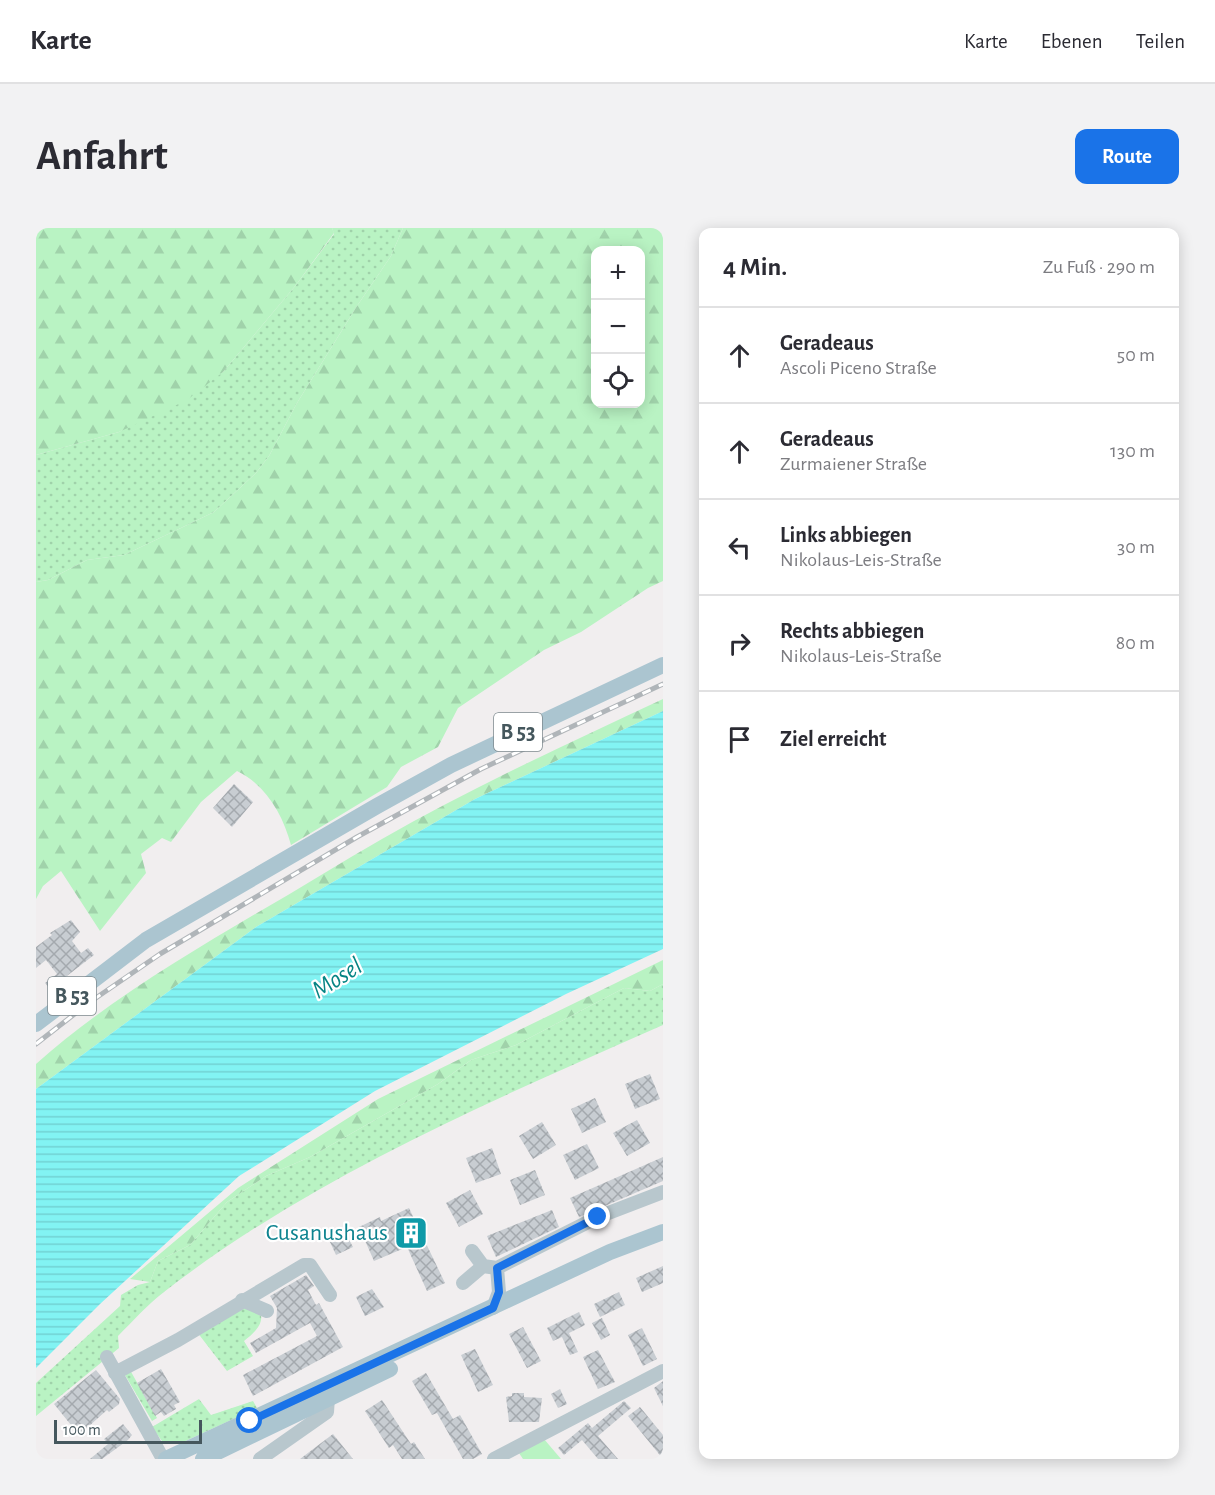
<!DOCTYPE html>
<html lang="de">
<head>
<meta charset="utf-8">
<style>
	body { margin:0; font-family:"Alegreya Sans",sans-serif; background:#f2f2f3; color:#2b2b33 }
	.controls { position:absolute; right:18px; top:18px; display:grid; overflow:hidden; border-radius:12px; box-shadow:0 3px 15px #0003 }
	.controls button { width:54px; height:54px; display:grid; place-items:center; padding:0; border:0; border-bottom:2px solid #e1e1e2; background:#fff; color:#2b2b33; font:30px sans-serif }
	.scale { position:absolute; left:18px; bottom:15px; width:148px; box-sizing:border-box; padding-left:6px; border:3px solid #45575d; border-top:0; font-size:16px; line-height:21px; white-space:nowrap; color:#45575d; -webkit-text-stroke:4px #fff; paint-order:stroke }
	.stop { position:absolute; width:18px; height:18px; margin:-14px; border:4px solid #1a73e8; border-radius:50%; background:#fff }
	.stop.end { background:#1a73e8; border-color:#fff; box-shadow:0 2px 6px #0008 }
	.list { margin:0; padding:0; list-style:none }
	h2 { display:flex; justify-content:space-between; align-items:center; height:78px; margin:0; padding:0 24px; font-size:26px }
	h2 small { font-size:20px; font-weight:400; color:#7c7c81 }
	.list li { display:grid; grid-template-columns:39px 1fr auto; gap:18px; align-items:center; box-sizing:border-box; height:96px; padding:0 24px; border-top:2px solid #e1e1e2 }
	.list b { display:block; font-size:22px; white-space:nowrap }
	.list p { margin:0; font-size:20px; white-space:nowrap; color:#7c7c81 }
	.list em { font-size:20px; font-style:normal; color:#7c7c81 }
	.icon { flex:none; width:33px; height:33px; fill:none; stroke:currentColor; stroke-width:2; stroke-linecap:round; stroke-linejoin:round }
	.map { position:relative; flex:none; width:627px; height:1231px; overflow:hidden; border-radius:12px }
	header { display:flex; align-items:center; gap:36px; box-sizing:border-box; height:84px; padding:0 30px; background:#fff; border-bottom:2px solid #e1e1e2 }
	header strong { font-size:28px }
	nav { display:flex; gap:33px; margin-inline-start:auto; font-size:21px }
	.intro { display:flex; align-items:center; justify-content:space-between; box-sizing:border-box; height:144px; padding:0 36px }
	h1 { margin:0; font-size:42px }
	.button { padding:15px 27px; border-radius:12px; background:#1a73e8; color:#fff; font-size:21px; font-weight:700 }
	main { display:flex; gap:36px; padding:0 36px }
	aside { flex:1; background:#fff; border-radius:12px; box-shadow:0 3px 15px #0003 }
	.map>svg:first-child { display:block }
</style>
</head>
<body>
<header>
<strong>Karte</strong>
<nav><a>Karte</a><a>Ebenen</a><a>Teilen</a></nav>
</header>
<div class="intro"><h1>Anfahrt</h1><a class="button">Route</a></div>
<main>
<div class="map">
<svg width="627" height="1231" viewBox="0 0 627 1231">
	<defs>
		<pattern id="grass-dots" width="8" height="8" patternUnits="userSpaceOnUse" patternTransform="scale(1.5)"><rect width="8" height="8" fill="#b9f3c3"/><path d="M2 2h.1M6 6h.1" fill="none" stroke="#a0d2aa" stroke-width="1.8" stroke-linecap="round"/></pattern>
		<pattern id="forest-firs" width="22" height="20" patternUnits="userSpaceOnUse" patternTransform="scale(1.5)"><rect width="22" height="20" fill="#b9f3c3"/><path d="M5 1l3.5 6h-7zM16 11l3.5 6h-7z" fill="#a0d2aa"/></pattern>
		<pattern id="water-rules" width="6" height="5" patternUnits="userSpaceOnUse" patternTransform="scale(1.5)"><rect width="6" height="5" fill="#82f3f3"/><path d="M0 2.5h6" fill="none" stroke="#72d2d3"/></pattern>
		<pattern id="building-cross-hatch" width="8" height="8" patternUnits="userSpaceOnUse" patternTransform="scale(1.5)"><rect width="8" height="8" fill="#c8cdd2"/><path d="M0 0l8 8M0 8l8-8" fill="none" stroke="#a4a9ae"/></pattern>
	</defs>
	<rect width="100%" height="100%" fill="#f1eeef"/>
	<!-- grass -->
	<path fill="url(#grass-dots)" d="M296,0H367L355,28L321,78L261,175L233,228L220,245L178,284L147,299L88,327L51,332L12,352L0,354V227L83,204L187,144L260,57L298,6Z
		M627,756V797C455,873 277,948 128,1064C111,1077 97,1093 82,1108L83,1120L0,1188V1155L84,1078L85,1067L102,1057L114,1054L122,1033L154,1017L191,974L230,948L274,929L402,856L435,832L480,817L588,760L614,763Z
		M202,1078L223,1081C230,1095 219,1104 208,1113L217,1128L191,1143L161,1104Z
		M94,1142L121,1190L116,1193L89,1147Z
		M163,1171L175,1187L217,1173L221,1180L143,1216H128L116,1199Z"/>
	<!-- forest -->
	<path fill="url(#forest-firs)" fill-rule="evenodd" d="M0,0H296L298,5L260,57L187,144L151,172L83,204L0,227Z
		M367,0H627V353L612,360L545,404L508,422L422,480L402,519L365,539L351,559L255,617C247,587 230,557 201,543L165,574L135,614L126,610L105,626L110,645L64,703L25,643L7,658L0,671V354L12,352L51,332L88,327L147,299L178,284L220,245L233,228L261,175L321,78L355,28ZM560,22H604V176H560Z
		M627,471V483L439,571L220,699L0,861V836C66,777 145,730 221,685C263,661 304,635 346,611C437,559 533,515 627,471Z
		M627,732V756L614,763L588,760L480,817L435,832L402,856L274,929L230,948L191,974L154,1017L122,1033L114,1054L94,1051L202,960L342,871Z"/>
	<!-- pitch -->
	<path fill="#b9f3c3" d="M508,1211L525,1231H487L483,1225Z"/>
	<!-- water -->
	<path fill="url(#water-rules)" d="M627,483V721L530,766L339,863L203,948L64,1076L0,1140V861L220,699L439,571Z"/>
	<!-- building -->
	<path fill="url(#building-cross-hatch)" d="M198,556L217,574L196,599L177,580Z
		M35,692L44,704L36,713L45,725L52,720L58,727L14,761L9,755L21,746L10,732L0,740V719L16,707L14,705Z
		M614,846L624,871L599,881L589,856Z
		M559,870L570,894L546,905L535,881Z
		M601,892L614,915L591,928L577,905Z
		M506,894L520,917L497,931L483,908Z
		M551,916L563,940L539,952L527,927Z
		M456,920L465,946L440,955L430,930Z
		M627,929V953L543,989L534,970Z
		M499,942L509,967L484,977L474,952Z
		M434,962L447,986L423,999L410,975Z
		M373,980L409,1055L391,1063L371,1019L338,1033L323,999L344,989L345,993Z
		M516,982L523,999L460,1029L451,1008Z
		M310,1006L317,1019L300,1027L294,1014Z
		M627,1038V1055L606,1064L600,1050Z
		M270,1047L278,1058L272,1062L280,1077L283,1075L307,1119L217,1168L207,1147L281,1108L274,1095L220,1125L214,1115L240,1100L241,1080L234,1068Z
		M336,1061L348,1079L329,1088L320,1069Z
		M583,1064L589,1077L564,1089L558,1076Z
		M543,1084L549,1097L533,1105L542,1124L534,1127L526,1109L517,1113L511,1100Z
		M566,1090L574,1107L565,1112L556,1095Z
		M487,1099L505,1133L491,1140L473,1106Z
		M606,1100L621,1131L607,1138L592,1107Z
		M439,1121L457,1157L442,1164L425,1127Z
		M562,1122L579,1154L562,1161L547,1129Z
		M125,1141L144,1174L138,1177L140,1181L128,1188L125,1184L119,1188L101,1155Z
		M60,1142L84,1171L83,1176L73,1184L71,1182L43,1207L18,1176Z
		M390,1145L417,1191L424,1187L446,1226L437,1231H427L401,1185L396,1187L376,1153Z
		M627,1153V1178L618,1160Z
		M524,1161L531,1176L522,1180L515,1166Z
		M476,1165H488V1169L506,1170L503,1194H473L470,1169L476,1168Z
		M346,1172L375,1216L378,1214L389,1231H366L357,1217L353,1220L329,1183Z
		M588,1173L595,1180L562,1208L582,1231H562L546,1212L528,1227L522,1220L552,1195L556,1200Z
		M604,1179L627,1207V1231L592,1188Z
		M87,1196L96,1207L92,1212L66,1231H54L72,1216L68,1211Z
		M297,1206L317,1231H264Z"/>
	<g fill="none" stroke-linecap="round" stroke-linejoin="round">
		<!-- minor -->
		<path stroke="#b8c7cd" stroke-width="14" d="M436,1023L447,1038L461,1040L562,989L627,964
			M427,1055L447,1038
			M206,1072L231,1083
			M457,1080L463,1064L461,1040
			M71,1129L127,1231
			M79,1145L142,1112L268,1037H274L294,1067
			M224,1231L291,1184L292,1170
			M458,1231L627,1143"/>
		<!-- major -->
		<path stroke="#abc5d0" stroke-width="16" d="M0,796L110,712L341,578L415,537L627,437
			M130,1231L574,1024L627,1004
			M167,1231L354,1141"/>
		<defs>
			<path id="rail" d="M0,816L54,774L124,726L321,609L445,541L627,456"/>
		</defs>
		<!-- rail casing -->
		<use href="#rail" stroke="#b0b5b9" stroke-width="5"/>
		<!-- rail -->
		<use href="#rail" stroke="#fff" stroke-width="3" stroke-dasharray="9" stroke-linecap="butt"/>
	</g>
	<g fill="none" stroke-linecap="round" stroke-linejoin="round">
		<!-- route -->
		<path stroke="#1a73e8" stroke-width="8" d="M214,1193L457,1080L463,1064L461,1040L562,989"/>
	</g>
	<!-- icons -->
	<defs>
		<symbol id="building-square" viewBox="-11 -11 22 22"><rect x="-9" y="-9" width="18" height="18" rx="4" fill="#0f9aa8" stroke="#fff"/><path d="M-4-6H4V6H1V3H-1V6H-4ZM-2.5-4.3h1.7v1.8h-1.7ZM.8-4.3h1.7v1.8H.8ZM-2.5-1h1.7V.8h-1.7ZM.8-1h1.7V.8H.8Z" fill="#fff"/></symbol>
	</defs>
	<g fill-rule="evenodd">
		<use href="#building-square" x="356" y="986" width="38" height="38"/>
	</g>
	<g text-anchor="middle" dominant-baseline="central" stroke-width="4.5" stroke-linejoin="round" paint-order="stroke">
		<!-- shield labels -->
		<g fill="#fff" stroke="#7d898e" stroke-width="1.5">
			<rect x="458" y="485" width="48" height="38" rx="4.5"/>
			<rect x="12" y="749" width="48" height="38" rx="4.5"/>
		</g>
		<g font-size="22" font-weight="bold" fill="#45575d">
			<text x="482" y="504">B 53</text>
			<text x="36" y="768">B 53</text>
		</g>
		<!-- culture labels -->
		<g font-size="24" fill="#0d838f" stroke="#fff" text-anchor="end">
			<text x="352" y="1005">Cusanushaus</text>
		</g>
		<!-- water labels -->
		<g font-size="26" font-style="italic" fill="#058484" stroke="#fff">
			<text transform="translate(301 750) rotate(-32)">Mosel</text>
		</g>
	</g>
</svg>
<div class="controls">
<button>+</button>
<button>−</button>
<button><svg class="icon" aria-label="locate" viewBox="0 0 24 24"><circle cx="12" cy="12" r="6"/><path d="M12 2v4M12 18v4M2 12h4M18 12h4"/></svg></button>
</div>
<div class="scale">100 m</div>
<div class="stop" style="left:214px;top:1193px"></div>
<div class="stop end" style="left:562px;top:989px"></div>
</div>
<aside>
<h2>4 Min.<small>Zu Fuß · 290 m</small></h2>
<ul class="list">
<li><svg class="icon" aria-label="ahead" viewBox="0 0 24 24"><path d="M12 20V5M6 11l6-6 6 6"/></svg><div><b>Geradeaus</b><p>Ascoli Piceno Straße</p></div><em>50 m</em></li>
<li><svg class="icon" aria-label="ahead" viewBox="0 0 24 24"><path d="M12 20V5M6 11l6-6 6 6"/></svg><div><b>Geradeaus</b><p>Zurmaiener Straße</p></div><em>130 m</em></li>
<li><svg class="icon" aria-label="left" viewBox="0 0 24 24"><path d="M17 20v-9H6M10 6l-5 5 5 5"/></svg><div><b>Links abbiegen</b><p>Nikolaus-Leis-Straße</p></div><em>30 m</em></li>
<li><svg class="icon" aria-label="right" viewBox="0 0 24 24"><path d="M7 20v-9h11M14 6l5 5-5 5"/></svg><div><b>Rechts abbiegen</b><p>Nikolaus-Leis-Straße</p></div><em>80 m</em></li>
<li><svg class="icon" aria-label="arrive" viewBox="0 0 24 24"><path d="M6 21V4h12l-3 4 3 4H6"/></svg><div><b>Ziel erreicht</b></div></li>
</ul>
</aside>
</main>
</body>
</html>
